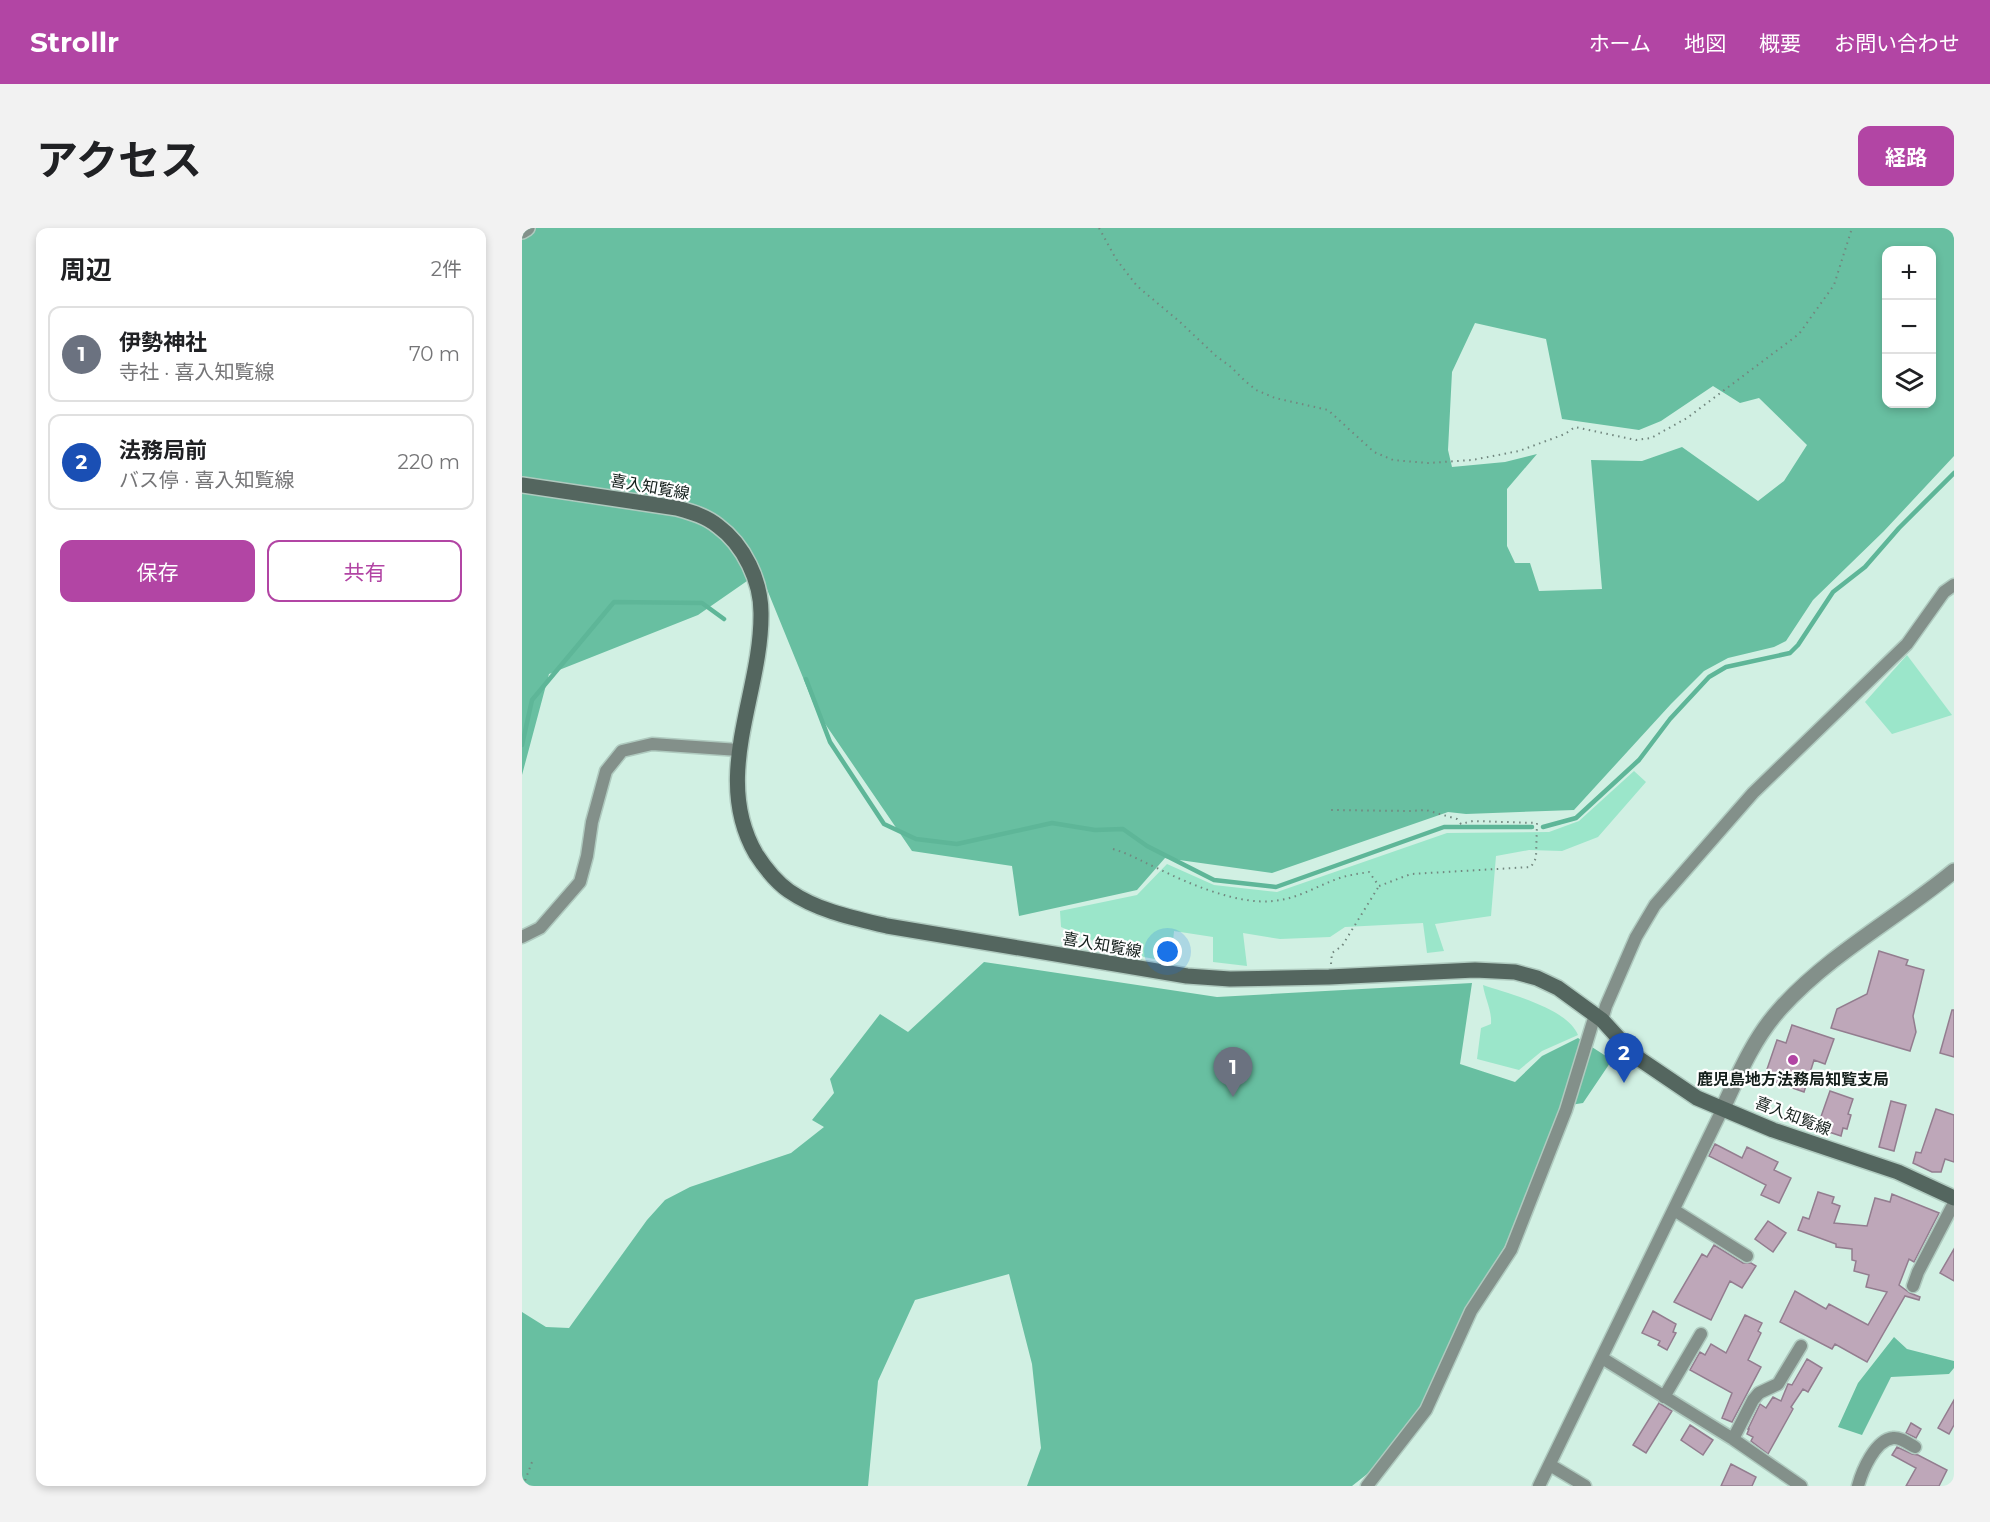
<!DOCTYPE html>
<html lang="ja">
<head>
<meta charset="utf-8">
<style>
	body { margin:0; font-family:Montserrat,"Noto Sans JP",sans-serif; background:#f2f2f2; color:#202124 }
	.controls { position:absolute; right:18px; top:18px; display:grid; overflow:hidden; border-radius:12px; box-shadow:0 3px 9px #0003 }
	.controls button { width:54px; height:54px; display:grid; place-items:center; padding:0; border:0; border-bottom:2px solid #e0e0e0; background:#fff; color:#202124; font:30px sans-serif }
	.you { position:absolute; left:646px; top:724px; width:21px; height:21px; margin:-15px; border:4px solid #fff; border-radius:50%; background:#1a73e8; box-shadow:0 0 0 9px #1a73e833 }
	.badge { display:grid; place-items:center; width:39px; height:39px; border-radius:50%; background:#b245a4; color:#fff; font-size:20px; font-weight:700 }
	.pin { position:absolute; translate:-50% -50px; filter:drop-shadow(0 2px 3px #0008) }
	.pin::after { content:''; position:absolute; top:32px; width:21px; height:18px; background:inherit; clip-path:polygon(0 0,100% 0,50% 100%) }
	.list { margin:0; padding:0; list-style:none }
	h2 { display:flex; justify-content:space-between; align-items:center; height:78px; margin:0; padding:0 24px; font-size:26px }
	h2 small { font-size:20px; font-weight:400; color:#757577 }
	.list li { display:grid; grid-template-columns:39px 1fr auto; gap:18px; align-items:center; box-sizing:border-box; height:96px; margin:0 12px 12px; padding:0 12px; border:2px solid #e0e0e0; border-radius:12px }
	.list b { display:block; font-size:22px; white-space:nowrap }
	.list p { margin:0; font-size:20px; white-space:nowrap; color:#757577 }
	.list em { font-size:20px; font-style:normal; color:#757577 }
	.actions { display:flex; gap:12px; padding:18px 24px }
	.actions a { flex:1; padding:14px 0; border:2px solid #b245a4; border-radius:12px; text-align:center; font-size:21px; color:#b245a4 }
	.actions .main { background:#b245a4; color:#fff }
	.icon { flex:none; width:33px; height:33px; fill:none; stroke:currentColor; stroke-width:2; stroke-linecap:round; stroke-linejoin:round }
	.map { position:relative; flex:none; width:1432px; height:1258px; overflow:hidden; border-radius:12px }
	header { display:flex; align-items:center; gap:36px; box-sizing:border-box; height:84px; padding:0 30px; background:#b245a4; color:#fff }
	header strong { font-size:28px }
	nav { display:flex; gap:33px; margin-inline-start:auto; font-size:21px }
	.intro { display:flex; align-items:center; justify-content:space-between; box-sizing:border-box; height:144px; padding:0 36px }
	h1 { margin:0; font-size:42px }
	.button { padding:15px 27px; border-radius:12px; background:#b245a4; color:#fff; font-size:21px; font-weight:700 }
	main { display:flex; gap:36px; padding:0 36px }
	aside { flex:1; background:#fff; border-radius:12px; box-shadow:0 3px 9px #0003 }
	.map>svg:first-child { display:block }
</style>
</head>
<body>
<header>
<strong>Strollr</strong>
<nav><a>ホーム</a><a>地図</a><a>概要</a><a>お問い合わせ</a></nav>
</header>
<div class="intro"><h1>アクセス</h1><a class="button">経路</a></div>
<main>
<aside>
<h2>周辺<small>2件</small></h2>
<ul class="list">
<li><span class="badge" style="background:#6b7280">1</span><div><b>伊勢神社</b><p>寺社 · 喜入知覧線</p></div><em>70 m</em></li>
<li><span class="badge" style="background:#1a4fb4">2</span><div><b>法務局前</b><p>バス停 · 喜入知覧線</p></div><em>220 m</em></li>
</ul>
<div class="actions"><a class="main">保存</a><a>共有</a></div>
</aside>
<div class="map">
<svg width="1432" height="1258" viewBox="0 0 1432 1258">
	<rect width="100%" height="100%" fill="#d1f0e3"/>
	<!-- green -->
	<path fill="#9be6ca" d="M1385,427L1430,487L1370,506L1343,474Z
		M1112,543L1124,554L1076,609L1040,623L1007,622L974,628L969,688L913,696L922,723L905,725L901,695L823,699L808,709L758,711L721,705L725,738L691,734V709L652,703L649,734L600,725L539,699L538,683L615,667L645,636L692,657L755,664L925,605L1027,604L1057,593Z
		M961,757C987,766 1045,780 1056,807L1020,823L997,842L955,831L959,800L969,796C970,782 963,771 961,757Z"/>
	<!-- forest -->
	<path fill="#68bfa1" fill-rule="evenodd" d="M0,0H1432V228L1362,303L1291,372L1264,413L1252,419L1206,430L1182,443L1149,476L1052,582L944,586L926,584L750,645L643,630L615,662L497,688L490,638L390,623L295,484L238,344L176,387L27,446L0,547ZM1364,22H1410V176H1364ZM953,95L1024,111L1040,191L1117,202L1139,193L1191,158L1218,175L1237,170L1285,217L1262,253L1236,273L1160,219L1120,233L1069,232L1080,361L1017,363L1008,335H993L985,318V261L1015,226L983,234L930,239L926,222L930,144Z
		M462,734L695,769L950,755L938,836L993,854L1020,828L1056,810L1090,832L1061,875L1042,878L983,1018L943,1083L896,1185L849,1243L830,1258H505L519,1220L510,1136L487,1046L393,1072L356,1153L346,1258H0V1084L24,1099L47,1100L125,992L143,972L168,959L269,925L302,899L290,892L312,865L308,851L358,786L386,804Z
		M1372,1109L1385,1121L1432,1133V1140L1427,1146L1369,1149L1340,1207L1316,1199L1336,1155Z"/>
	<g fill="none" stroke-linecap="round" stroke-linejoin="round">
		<!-- stream -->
		<path stroke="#5eb698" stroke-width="4.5" d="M284,451L308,514L362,596L394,611L435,616L530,595L573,602L601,601L625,618L692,652L754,659L922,599H1010
			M0,517L10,472L92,374L180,375L202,391
			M1021,599L1054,590L1117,532L1148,491L1187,449L1204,439L1268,425L1276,417L1311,364L1343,339L1377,300L1432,245"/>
	</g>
	<!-- building -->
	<path fill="#bea7b9" stroke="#937d8f" stroke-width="1.5" d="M1357,723L1386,732L1384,737L1402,742L1391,788L1394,804L1388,823L1309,800L1315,781L1345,766Z
		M1430,782H1432V829L1418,825Z
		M1270,797L1312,811L1303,836L1292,832L1282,864L1242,850L1255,812L1264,815Z
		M1308,863L1331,871L1326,886L1329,887L1325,901L1321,900L1319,908L1295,900Z
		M1369,873L1384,877L1372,923L1357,919Z
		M1414,881L1432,887V934L1423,931L1419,944H1410L1391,935L1394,924L1399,925Z
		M1193,916L1220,930L1225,919L1256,934L1252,942L1269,950L1257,975L1239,967L1244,957L1187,928Z
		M1296,964L1312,969L1310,975L1318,978L1312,995L1345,998L1353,970L1368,974L1370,966L1417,985L1392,1034L1387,1031L1377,1057L1388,1065L1398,1069L1397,1072L1383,1068L1345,1134L1313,1116L1310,1121L1258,1094L1273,1063L1304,1081L1307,1076L1346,1097L1365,1064L1344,1059L1347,1047L1332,1043L1334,1033L1330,1032V1021L1314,1019V1016L1276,1002L1281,989L1287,991Z
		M1246,993L1264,1005L1251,1024L1233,1011Z
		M1192,1017L1221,1035H1229L1234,1038L1220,1060L1208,1053L1189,1092L1152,1074L1180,1026L1185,1029Z
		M1432,1021V1053L1418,1045Z
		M1131,1083L1154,1096L1151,1104L1154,1105L1145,1122L1136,1117L1138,1113L1120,1105Z
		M1223,1087L1240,1095L1236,1103L1239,1105L1226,1132L1239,1139L1210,1194L1200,1190L1210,1165L1168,1142L1178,1124L1183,1127L1189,1116L1204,1125Z
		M1285,1131L1300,1140L1286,1164L1281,1161L1269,1179L1271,1181L1246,1226L1229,1213L1231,1209L1225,1206L1227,1201H1226L1238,1176L1244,1180L1251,1169L1259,1173L1266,1156L1270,1157Z
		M1432,1172V1197L1427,1206L1416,1200Z
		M1137,1175L1150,1183L1124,1225L1111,1217Z
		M1389,1195L1399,1201L1394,1210L1384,1205Z
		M1168,1197L1191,1212L1181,1227L1159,1212Z
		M1375,1219L1390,1226L1396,1227L1425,1242L1417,1258H1384L1394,1240L1370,1227Z
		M1209,1236L1234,1249L1230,1258H1199Z"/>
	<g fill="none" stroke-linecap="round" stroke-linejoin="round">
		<defs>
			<path id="minor" d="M0,709L18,700L58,654L65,628L70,594L84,543L100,523L130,516L217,522
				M1080,792L1084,778L1114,709L1133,677L1231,565L1385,416L1422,364L1432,357
				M1152,982L1225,1028
				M1391,1058L1396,1044L1432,975
				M1080,1130L1211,1211L1279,1258
				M1142,1169L1179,1106
				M1211,1211L1231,1172L1237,1165L1256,1156L1279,1118
				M1028,1237L1063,1258
				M845,1258L904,1182L949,1083L989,1022L1044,882L1073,787
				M1017,1258L1201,880
				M1336,1258C1340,1243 1353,1212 1371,1210C1378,1209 1387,1216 1393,1219"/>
			<path id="tertiary" d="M0,3L5,0
				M1201,880C1217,845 1233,808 1259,780C1309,725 1375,690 1432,643"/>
			<path id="secondary" d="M0,257L155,280C169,284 184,288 196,298C222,317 239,353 239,385C240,466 189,548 234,626C243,640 253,653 267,663C296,683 331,690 365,698L665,748L708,751L807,749L953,742L993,744L1015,750L1036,760L1080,792L1113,828L1175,870L1251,902L1376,944L1432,970"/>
		</defs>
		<!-- minor casing -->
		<use href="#minor" stroke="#afcabf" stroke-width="15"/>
		<!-- tertiary casing -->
		<use href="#tertiary" stroke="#afcabf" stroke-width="18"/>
		<!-- secondary casing -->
		<use href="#secondary" stroke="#afcabf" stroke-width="18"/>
		<!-- path -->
		<path stroke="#72877f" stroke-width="2" stroke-dasharray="1.5 4.5" stroke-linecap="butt" d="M577,0L594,31L615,58L658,94L694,128L709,139L722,152L734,162L753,170L806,182L852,224L871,232L906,235L950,232L997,223L1043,206L1053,199L1114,212L1129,210L1165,190L1277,106L1312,57L1330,0
			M591,621C608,626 621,634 637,641C667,656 717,677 751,673C775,671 793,659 815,651C825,647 836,646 847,644L857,658L889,646L1009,639L1014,630L1015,595L951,593L939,596L935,591L904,582L887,583L807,582
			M809,736L810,725L820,718L857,658
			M1,1258L10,1234"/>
		<!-- minor -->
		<use href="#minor" stroke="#83908a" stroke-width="12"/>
		<!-- tertiary -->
		<use href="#tertiary" stroke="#83908a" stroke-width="15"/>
		<!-- secondary -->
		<use href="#secondary" stroke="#54665f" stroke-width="15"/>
	</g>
	<!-- markers -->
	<circle fill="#b245a4" stroke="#fff" stroke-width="2" cx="1271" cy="832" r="6"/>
	<g text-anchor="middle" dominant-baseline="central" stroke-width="4.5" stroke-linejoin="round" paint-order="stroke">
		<!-- street labels -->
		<g font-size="16" fill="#141f1b" stroke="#fff">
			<text transform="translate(128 259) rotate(10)">喜入知覧線</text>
			<text transform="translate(580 717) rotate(10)">喜入知覧線</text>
			<text transform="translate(1271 888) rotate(21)">喜入知覧線</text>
		</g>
		<!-- poi labels -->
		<g font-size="16" font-weight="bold" fill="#141f1b" stroke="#fff">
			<text x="1271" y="851">鹿児島地方法務局知覧支局</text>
		</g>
	</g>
</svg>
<div class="controls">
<button>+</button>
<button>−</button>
<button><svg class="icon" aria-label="layers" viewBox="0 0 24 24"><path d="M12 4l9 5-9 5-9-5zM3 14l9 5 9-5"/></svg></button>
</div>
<div class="you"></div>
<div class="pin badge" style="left:711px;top:869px;background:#6b7280">1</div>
<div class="pin badge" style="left:1102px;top:855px;background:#1a4fb4">2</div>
</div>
</main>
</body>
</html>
